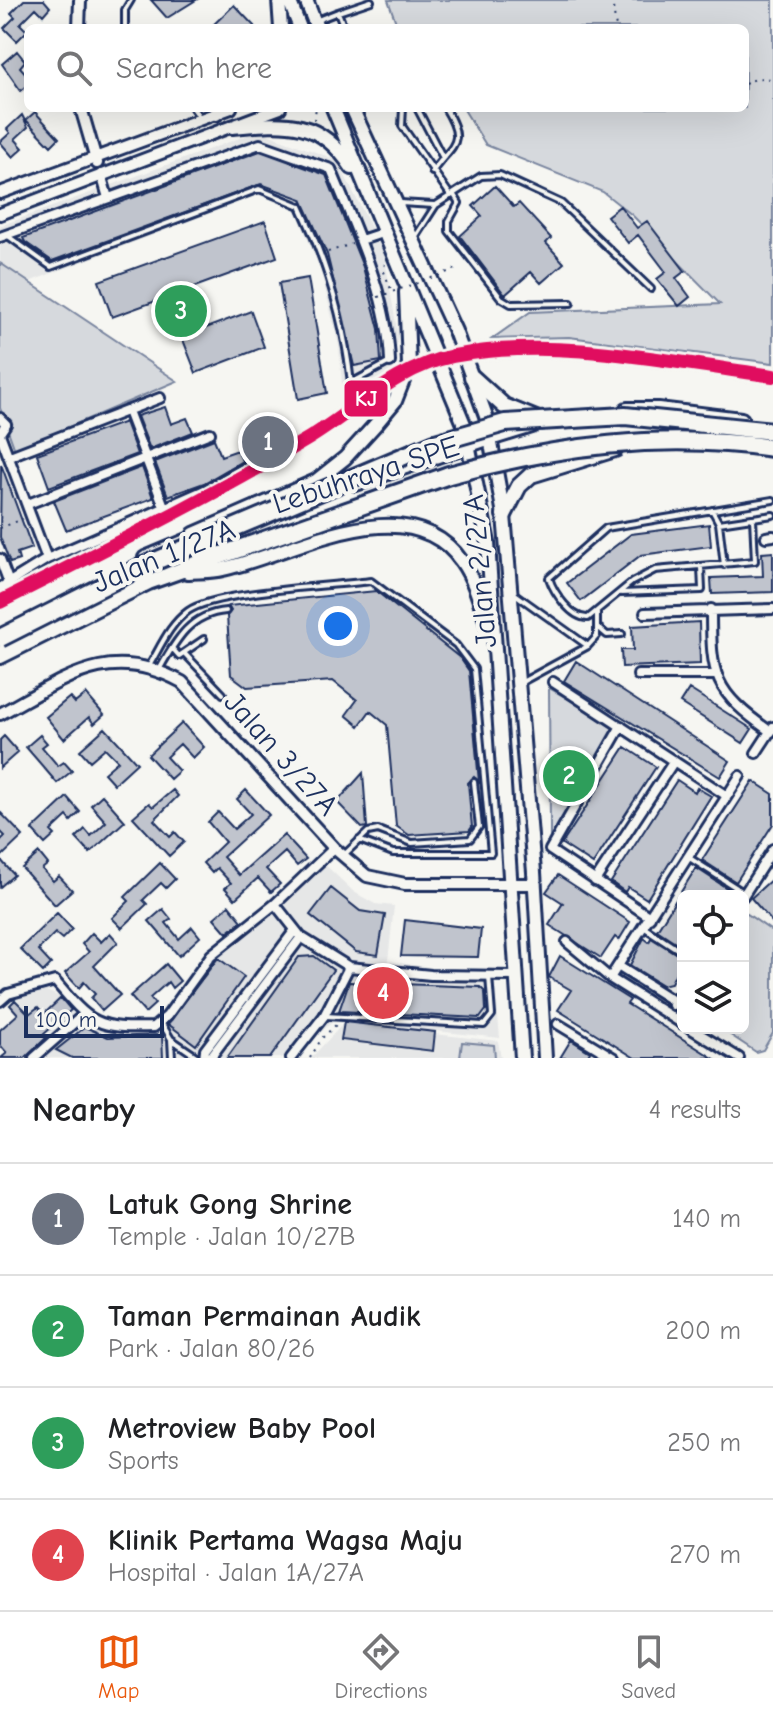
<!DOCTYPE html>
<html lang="en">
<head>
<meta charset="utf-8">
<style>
	body { margin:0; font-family:"Comic Neue",sans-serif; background:#f2f2f2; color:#202124 }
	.controls { position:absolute; right:24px; bottom:24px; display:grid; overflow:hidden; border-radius:12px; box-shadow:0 8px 32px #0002 }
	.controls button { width:72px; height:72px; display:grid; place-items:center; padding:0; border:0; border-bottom:2px solid #e0e0e0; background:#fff; color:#202124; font:40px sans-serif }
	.scale { position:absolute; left:24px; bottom:20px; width:140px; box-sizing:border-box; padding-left:8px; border:4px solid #1b2f5e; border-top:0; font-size:22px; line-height:28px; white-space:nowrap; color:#1b2f5e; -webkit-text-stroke:6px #f6f6f2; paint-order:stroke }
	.you { position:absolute; left:338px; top:626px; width:28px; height:28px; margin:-20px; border:6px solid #fff; border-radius:50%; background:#1a73e8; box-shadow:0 0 0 12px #1a73e833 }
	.badge { display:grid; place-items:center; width:52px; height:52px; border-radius:50%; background:#ea580c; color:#fff; font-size:26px; font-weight:700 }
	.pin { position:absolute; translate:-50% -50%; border:4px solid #fff; box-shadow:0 2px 8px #0006 }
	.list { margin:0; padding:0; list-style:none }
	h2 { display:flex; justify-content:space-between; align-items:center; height:104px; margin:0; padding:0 32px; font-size:34px }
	h2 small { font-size:26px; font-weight:400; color:#757577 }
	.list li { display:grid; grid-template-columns:52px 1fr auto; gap:24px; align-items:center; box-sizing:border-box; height:112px; padding:0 32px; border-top:2px solid #e0e0e0 }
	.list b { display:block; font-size:30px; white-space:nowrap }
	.list p { margin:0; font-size:26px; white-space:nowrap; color:#757577 }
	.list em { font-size:26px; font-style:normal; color:#757577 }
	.icon { flex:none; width:44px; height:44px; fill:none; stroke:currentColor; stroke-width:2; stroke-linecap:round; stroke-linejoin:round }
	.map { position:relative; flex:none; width:773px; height:1058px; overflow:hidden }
	.search { position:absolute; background:#fff; box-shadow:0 8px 32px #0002; left:24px; right:24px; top:24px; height:88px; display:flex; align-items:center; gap:20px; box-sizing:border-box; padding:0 28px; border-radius:12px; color:#757577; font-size:30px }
	.sheet { height:552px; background:#fff }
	nav { display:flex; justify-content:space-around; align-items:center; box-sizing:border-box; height:112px; border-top:2px solid #e0e0e0; background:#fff; font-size:22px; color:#757577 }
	nav a { display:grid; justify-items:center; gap:4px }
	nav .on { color:#ea580c }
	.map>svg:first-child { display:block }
</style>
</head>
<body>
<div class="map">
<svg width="773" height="1058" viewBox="0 0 773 1058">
	<rect width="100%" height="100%" fill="#f6f6f2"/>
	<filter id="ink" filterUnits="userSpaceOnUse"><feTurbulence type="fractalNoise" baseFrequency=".0125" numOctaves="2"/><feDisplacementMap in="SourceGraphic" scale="16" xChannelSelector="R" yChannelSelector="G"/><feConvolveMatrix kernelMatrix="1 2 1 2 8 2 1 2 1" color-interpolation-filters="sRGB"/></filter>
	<g filter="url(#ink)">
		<!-- built -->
		<path fill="#e6e7e7" d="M259,131L337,160L384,253L398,336L393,371L343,396L339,346L321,272L296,209L260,194L29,282L0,263V226Z
			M317,857L354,892L375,904L394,906L388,961L445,970L494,971L500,1038L335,1020L316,1036L301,1058H30L53,1038L17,999L46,991L63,998L77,1014L58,1034L87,1009L105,1020H150L164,1010L209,952Z
			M343,1024L498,1041L501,1058H311Z"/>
		<!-- green -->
		<path fill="#d6d9dd" stroke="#78849e" stroke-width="2" d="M388,0H773V363L569,337L492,339L530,312L720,304L632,215L603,192L486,145L463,108H745V28H398Z
			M0,263L177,381L15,450L0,408Z
			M549,688L618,727L550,839V825Z
			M743,911L773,932V1033L763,1050L756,1052L720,1028H743Z
			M462,1042L494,1045L495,1058H460Z"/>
		<!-- building -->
		<path fill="#c0c4cd" stroke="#1b2f5e" stroke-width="2" d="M24,0H44L50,7L43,15L36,8L20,24L27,31L17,41L4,28L15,17L11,13Z
			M151,0H196L167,18Z
			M234,5L256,28H210Z
			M17,51L25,61L20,67L28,76V85L21,91L2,64Z
			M35,112L59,138L51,146L26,120Z
			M22,115L28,127L15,139L23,148L13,157L0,142L10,133L7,129Z
			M260,151L326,175L363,267L379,329L381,361L354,366L327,254L302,199L261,184L52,261L25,242L23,238Z
			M495,186L514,207L519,203L551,238L546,243L564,263L541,283L531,272L505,295L460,236L482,216L473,206Z
			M620,206L637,228L647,221L685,271L676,278L690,297L679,306L657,279L666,272L638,235L628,243L607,216Z
			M265,221L277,257L112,317L99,281Z
			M308,278L327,393L298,399L279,283Z
			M251,311L264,347L196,373L182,337Z
			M165,407L171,424L187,418L193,432L150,449L137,416Z
			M125,422L137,454L49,487L37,454Z
			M214,439L221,456L238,450L242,461L204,483L168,496L155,462Z
			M1,464L32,548L17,553L19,560L10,563L0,537Z
			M142,467L153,498L66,530L54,501Z
			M709,524L711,546L641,555L581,601L567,583L631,534Z
			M773,552V592L712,594L711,578L763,576L762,553Z
			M376,591L460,658L469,671L479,782L474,777L468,783L472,827L469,831L409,835L396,826L387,725L370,711L359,726L346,715L357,700L333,681L247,687L231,675L227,616L231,611L228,606Z
			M699,622L700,664L622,667L621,650H633L632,626Z
			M576,661L730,761L720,777L564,681Z
			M689,689L752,729L743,743L680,703Z
			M86,694L104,715L94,724L89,717L64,739L46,717L70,697L75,703Z
			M182,723L204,747L193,758L180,744L166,757L179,771L170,779L148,755Z
			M105,728L137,763L114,784L104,773L118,761L105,748L90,761L80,750Z
			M40,735L47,743L42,747L58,766L64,762L72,771L57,783L26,747Z
			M4,736L18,752L0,768V740Z
			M625,747L656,767L593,864L562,844Z
			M363,773L367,827L362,828L337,802Z
			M677,780L695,792L697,788L711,796L647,899L628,887L625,892L611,882Z
			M753,781L773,794V824L736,882L702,860Z
			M173,790L178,796L154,820L170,837L175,832L184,842L169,856L133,817L149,803L153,807Z
			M246,790L269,815L223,857L239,875L284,835L306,859L297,866L285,852L266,869L280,884L271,892L258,878L235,899L225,888L231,883L217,868L212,873L203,863L225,842L208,822L218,812L234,829L251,814L237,799Z
			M102,795L125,821L90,853L76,838L85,829L91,836L106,822L91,805Z
			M67,797L80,812L71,821L67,816L51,831L55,835L45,844L32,830Z
			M0,812L23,836L0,858V841L5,836L0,831Z
			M39,853L48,864L42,869L53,881L59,876L72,890L55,905L22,868Z
			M0,859L14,875L0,887Z
			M160,863L175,879L166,888L161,883L143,900L147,904L122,928L112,918L129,901L125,897Z
			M696,868L728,889L723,896H683V947L657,930Z
			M558,875L630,922L619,940L615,937L601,958L549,925L563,903L546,892Z
			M773,878V923L751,898Z
			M331,888L360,911L385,915L378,955L356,952L310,915Z
			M229,905L242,921L227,933L214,918Z
			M163,909L171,919L166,923L179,939L192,927L200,937L179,956L149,921Z
			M57,913L72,929L62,939L55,933L38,950L51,964L43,972L20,949Z
			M405,920L481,929L478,957L401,956Z
			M92,933L101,942L110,933L118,942L94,966L120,995L102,1011L91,998L95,994L84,982L79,988L65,973L89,952L82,944Z
			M644,938L649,942L651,938L683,958L671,983L662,985L630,965Z
			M314,956L333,970L270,1058H227L299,957Z
			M560,956L630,1000L627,1004L713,1058H635L558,1010L571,990L549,977Z
			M218,958L244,977L196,1045L168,1024Z
			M166,964L180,981L172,988L168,982L150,998L155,1004L145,1013L130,996Z
			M349,982L480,987L485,992L486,1010L480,1018L339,1011Z
			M61,998L71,1010L43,1035L46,1038L25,1058H1L7,1053L0,1045V1030L18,1014L10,1005L15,1000L29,1014L38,1007L44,1014Z
			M344,1022L435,1032L433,1051L341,1040Z
			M85,1027L108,1037L162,1035L163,1058H72L56,1050Z
			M571,1040L590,1052L587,1058H560Z"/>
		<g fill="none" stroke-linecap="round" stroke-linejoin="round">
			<defs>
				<path id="service" d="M338,12L371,1
					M315,21L338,12L344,28
					M64,28H77
					M125,28V10L131,0
					M193,108L201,119
					M403,108L402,126L451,196
					M417,108L443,158
					M432,172C453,143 467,144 445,108
					M454,195L459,203L449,221V231L501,298L511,304L571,303
					M400,203L434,205
					M8,236L51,267L259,189L300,206C327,263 344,320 351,383L390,362
					M416,236L436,205L481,176L500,175L561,203L651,289
					M773,500L606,528L549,578C554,593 572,619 588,618L632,582L655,570L755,561L753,518L773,515
					M712,510L719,523L724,565
					M719,523L752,518
					M621,593L702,590L701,567
					M515,594L588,646
					M600,629L607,635L622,634
					M172,648L179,656L204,639
					M185,654L223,694
					M149,666C161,646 169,625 188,611C216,591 332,586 371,581L456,645L474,669L491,853H393L359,840
					M159,670C176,640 190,614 226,611
					M522,682L588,646L597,636V611
					M345,854L368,832L378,830L412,843L470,839L479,827L474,782
					M688,857L743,892
					M645,928L683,953
					M326,1016L484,1025L492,1015L489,976
					M161,1022L171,1039L199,1058
					M171,1039L172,1058"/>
				<path id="minor" d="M101,174L108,198
					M0,237L260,144L331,169C356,230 388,296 390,362
					M361,240L385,232
					M128,411L165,509
					M0,418L6,424L0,433
					M0,434L47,559
					M10,456L160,398
					M28,504L210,433
					M766,537L773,536
					M0,559L9,583
					M0,588L47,559L205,490L252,464
					M711,609C711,677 713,691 771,732
					M645,613L773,609
					M638,675H714
					M553,682L727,796
					M621,726L550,850L650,917
					M756,753L773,727
					M334,848L275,904L301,937L349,967L431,975L515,976
					M595,881L674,761
					M743,896L773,849
					M567,942L610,978L683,1024
					M618,966L675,1002
					M610,978L740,776
					M0,1001L8,994L55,981C91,1024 97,1029 154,1027L167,1016L211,955L275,904
					M673,1005L683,989
					M558,1024L614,1058
					M690,1028L739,1058
					M34,1058L83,1015
					M204,1058L205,1050L295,930
					M210,1058L301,937
					M291,1058L324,1016L349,967"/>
				<path id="tertiary" d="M79,28L80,0
					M81,108L97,163
					M0,193L231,108
					M0,214L280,108
					M0,714C65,679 108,642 182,682L334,848L367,876L405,884H535"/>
				<path id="secondary" d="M279,0L281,28
					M289,0L300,28
					M306,0L317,28
					M333,108L464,424L488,543L522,1058
					M352,108L455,331L486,416L504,515L534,872L545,1058
					M216,114L224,108
					M232,127C286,122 320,118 352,168
					M356,484L490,438
					M194,534L316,481L345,458L375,425L395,401L409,365L406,292
					M145,558L202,534
					M187,572C199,571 212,572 223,569C292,554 409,484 462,562C476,582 481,606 489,630"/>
				<path id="primary" d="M472,377L504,406L541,421
					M627,410H658L741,420
					M490,438L532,425
					M504,515L519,486L531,475L615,449"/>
				<path id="motorway" d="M0,655L148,581L449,475"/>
			</defs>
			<!-- service casing -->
			<use href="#service" stroke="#1b2f5e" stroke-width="10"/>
			<!-- minor casing -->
			<use href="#minor" stroke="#1b2f5e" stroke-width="14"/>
			<!-- tertiary casing -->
			<use href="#tertiary" stroke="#1b2f5e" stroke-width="16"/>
			<!-- secondary casing -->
			<use href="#secondary" stroke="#1b2f5e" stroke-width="18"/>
			<!-- primary casing -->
			<use href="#primary" stroke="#1b2f5e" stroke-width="20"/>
			<!-- motorway casing -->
			<use href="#motorway" stroke="#1b2f5e" stroke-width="22"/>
			<!-- path -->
			<path stroke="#1b2f5e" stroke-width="2" stroke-dasharray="2 6" stroke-linecap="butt" d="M612,0L616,28
				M745,84L757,78L773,79
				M314,120L316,108
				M328,252L352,244
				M385,264L383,269L392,292
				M0,528L23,519
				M310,1058L322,1038L338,1023"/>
			<!-- service -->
			<use href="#service" stroke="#f6f6f2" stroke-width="4"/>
			<!-- minor -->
			<use href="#minor" stroke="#f6f6f2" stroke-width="8"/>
			<!-- tertiary -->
			<use href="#tertiary" stroke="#f6f6f2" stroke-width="10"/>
			<!-- secondary -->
			<use href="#secondary" stroke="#f6f6f2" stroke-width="12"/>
			<!-- primary -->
			<use href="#primary" stroke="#f6f6f2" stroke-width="14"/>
			<!-- motorway -->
			<use href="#motorway" stroke="#f6f6f2" stroke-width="16"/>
			<defs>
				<path id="motorway-bridge" d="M449,475C556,446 662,432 773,448
					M0,638L139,568L435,443L505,423L625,416L773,431"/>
			</defs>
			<!-- motorway-bridge casing -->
			<use href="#motorway-bridge" stroke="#1b2f5e" stroke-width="22" stroke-linecap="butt"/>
			<!-- path-bridge -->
			<path stroke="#1b2f5e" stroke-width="2" stroke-dasharray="2 6" stroke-linecap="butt" d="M378,297L459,268"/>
			<!-- motorway-bridge -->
			<use href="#motorway-bridge" stroke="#f6f6f2" stroke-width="16"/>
			<defs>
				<path id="rail-1" d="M0,602C103,550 207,499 306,440C353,412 397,367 453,356C557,336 669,362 773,376"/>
			</defs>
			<!-- rail-1 casing -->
			<use href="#rail-1" stroke="#f6f6f2" stroke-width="20"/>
			<!-- rail-1 -->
			<use href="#rail-1" stroke="#e0115f" stroke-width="14"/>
		</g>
	</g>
	<g text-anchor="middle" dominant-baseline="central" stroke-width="8" stroke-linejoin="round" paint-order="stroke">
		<!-- street labels -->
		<g font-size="30" fill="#1b2f5e" stroke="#f6f6f2">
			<text transform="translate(366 475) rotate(-18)">Lebuhraya SPE</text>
			<text transform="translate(164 556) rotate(-22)">Jalan 1/27A</text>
			<text transform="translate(480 571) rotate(-95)">Jalan 2/27A</text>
			<text transform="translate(281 754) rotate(48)">Jalan 3/27A</text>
		</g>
	</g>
	<rect stroke="#f6f6f2" stroke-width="3" x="343" y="379" width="46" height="39" rx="8" fill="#e0115f"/>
	<g font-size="22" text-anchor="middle" font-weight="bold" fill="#fff">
		<text x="366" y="406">KJ</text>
	</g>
</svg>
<div class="controls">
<button><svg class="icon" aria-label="locate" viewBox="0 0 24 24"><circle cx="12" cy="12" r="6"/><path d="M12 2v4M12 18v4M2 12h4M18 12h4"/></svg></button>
<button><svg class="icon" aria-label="layers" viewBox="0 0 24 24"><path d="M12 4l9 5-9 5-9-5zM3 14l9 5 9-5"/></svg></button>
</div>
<div class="scale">100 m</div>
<div class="you"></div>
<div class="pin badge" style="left:268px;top:442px;background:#6b7280">1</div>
<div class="pin badge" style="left:569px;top:776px;background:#2e9e5b">2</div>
<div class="pin badge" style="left:181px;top:311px;background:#2e9e5b">3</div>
<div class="pin badge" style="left:383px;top:993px;background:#e0444e">4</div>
<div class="search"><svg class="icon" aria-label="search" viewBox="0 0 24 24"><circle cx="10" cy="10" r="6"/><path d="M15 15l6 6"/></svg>Search here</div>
</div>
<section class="sheet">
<h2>Nearby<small>4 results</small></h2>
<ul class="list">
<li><span class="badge" style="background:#6b7280">1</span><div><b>Latuk Gong Shrine</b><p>Temple · Jalan 10/27B</p></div><em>140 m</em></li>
<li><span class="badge" style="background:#2e9e5b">2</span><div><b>Taman Permainan Audik</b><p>Park · Jalan 80/26</p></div><em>200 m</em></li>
<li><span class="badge" style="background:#2e9e5b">3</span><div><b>Metroview Baby Pool</b><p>Sports</p></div><em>250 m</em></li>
<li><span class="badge" style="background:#e0444e">4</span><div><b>Klinik Pertama Wagsa Maju</b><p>Hospital · Jalan 1A/27A</p></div><em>270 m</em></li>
</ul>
</section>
<nav>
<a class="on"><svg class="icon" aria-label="map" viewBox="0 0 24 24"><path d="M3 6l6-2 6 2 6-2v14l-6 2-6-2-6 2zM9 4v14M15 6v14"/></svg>Map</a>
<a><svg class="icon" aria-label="directions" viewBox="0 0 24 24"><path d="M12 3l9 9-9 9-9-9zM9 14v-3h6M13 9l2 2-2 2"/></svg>Directions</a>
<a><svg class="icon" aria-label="saved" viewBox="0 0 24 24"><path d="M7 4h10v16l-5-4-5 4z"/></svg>Saved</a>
</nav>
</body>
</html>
